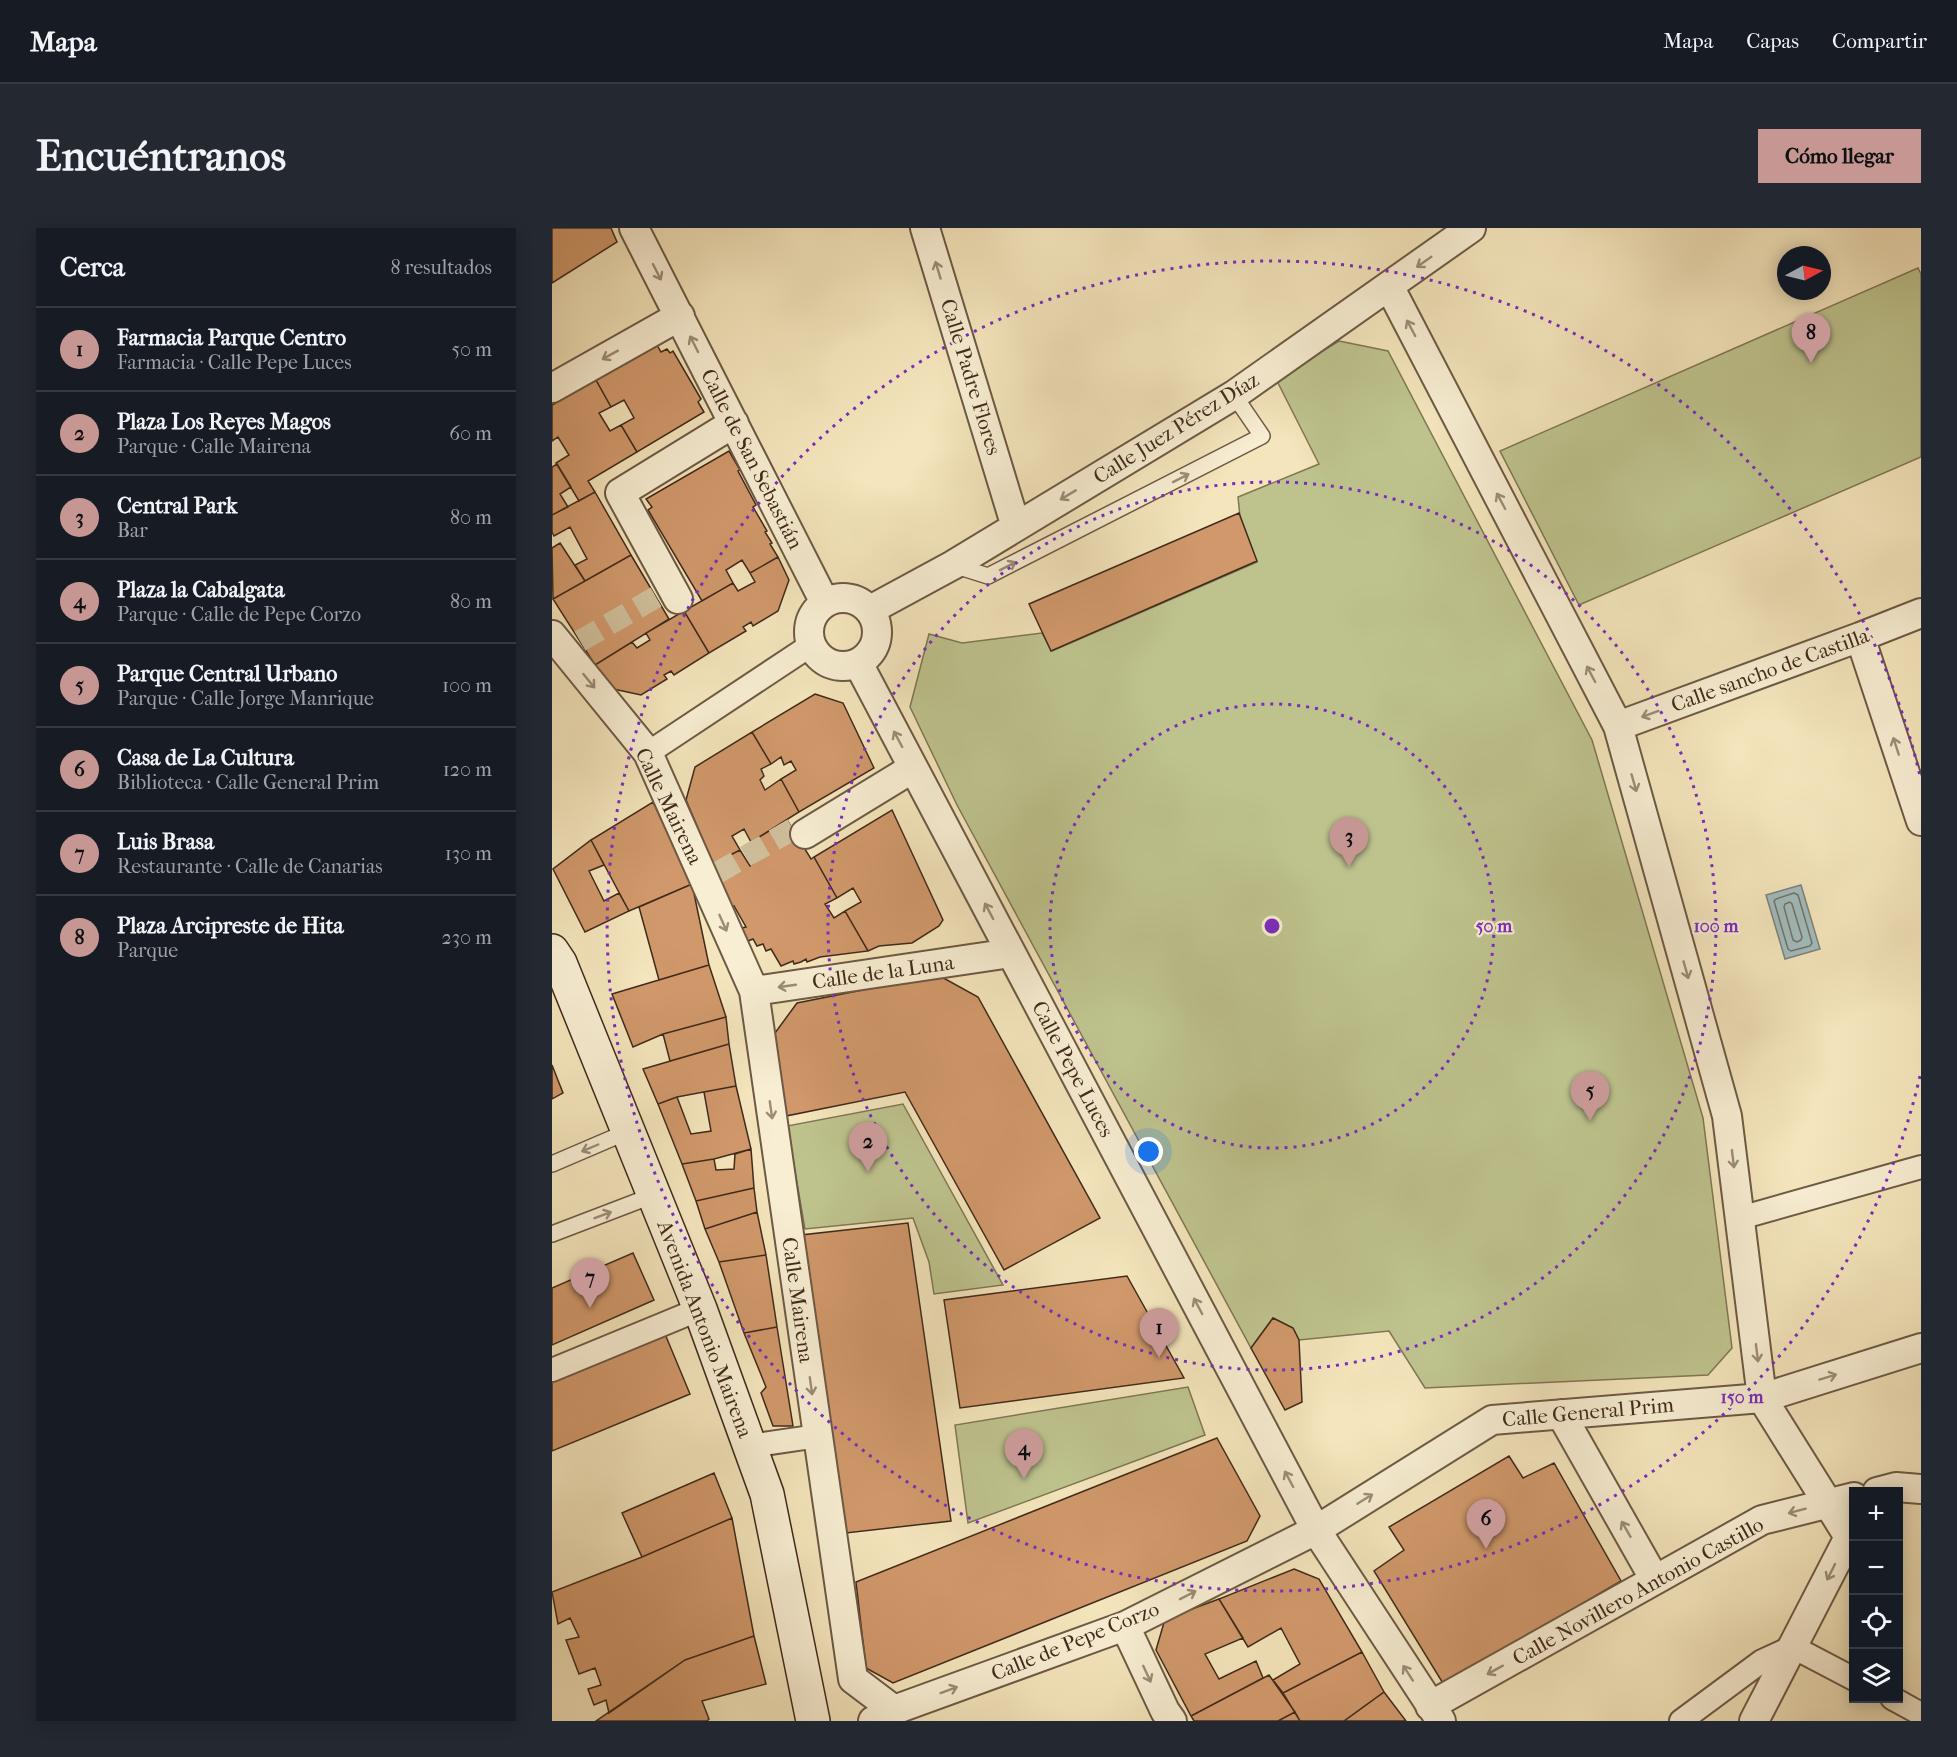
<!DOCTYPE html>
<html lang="es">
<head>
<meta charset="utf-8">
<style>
	body { margin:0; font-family:"IM FELL French Canon",serif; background:#242831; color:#f1f3f6 }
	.controls { position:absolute; right:18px; bottom:18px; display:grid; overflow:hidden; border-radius:0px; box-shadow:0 3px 15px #0003 }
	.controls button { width:54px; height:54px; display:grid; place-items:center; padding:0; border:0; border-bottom:2px solid #363941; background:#171b24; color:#f1f3f6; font:30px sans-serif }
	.compass { position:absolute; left:1225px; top:18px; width:54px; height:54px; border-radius:50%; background:#171b24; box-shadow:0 3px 15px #0003; rotate:83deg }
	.you { position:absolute; left:597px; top:924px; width:21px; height:21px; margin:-15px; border:4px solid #fff; border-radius:50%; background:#1a73e8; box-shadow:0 0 0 9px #1a73e833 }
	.badge { display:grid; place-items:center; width:39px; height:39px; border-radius:50%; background:#c59692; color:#111; font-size:20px; font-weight:700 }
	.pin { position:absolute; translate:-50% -50px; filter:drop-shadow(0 2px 3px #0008) }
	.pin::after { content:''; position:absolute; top:32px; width:21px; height:18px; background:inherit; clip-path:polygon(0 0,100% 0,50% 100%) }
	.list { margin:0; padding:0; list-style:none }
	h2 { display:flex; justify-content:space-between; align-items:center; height:78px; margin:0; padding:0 24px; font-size:26px }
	h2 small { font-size:20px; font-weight:400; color:#9ea1a6 }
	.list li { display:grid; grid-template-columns:39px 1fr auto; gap:18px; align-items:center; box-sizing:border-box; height:84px; padding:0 24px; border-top:2px solid #363941 }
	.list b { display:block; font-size:22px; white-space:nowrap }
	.list p { margin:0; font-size:20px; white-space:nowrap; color:#9ea1a6 }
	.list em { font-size:20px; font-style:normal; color:#9ea1a6 }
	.icon { flex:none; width:33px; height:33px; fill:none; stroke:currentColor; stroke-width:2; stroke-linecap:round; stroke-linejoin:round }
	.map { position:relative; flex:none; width:1369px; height:1493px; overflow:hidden; border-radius:0px }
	header { display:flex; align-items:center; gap:36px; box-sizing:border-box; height:84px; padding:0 30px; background:#171b24; border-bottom:2px solid #363941 }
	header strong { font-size:28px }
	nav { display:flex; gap:33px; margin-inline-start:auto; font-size:21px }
	.intro { display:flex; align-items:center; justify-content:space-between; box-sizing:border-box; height:144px; padding:0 36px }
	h1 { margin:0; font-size:42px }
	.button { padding:15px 27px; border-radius:0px; background:#c59692; color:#111; font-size:21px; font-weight:700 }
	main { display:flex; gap:36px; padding:0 36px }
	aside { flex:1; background:#171b24; border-radius:0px; box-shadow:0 3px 15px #0003 }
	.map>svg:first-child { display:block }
</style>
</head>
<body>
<header>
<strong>Mapa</strong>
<nav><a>Mapa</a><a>Capas</a><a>Compartir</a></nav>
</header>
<div class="intro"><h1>Encuéntranos</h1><a class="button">Cómo llegar</a></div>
<main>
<aside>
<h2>Cerca<small>8 resultados</small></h2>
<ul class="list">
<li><span class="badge">1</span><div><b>Farmacia Parque Centro</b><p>Farmacia · Calle Pepe Luces</p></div><em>50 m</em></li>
<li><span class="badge">2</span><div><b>Plaza Los Reyes Magos</b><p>Parque · Calle Mairena</p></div><em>60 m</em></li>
<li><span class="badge">3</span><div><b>Central Park</b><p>Bar</p></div><em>80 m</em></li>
<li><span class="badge">4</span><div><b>Plaza la Cabalgata</b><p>Parque · Calle de Pepe Corzo</p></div><em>80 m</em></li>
<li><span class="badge">5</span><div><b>Parque Central Urbano</b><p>Parque · Calle Jorge Manrique</p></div><em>100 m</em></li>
<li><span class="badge">6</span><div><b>Casa de La Cultura</b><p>Biblioteca · Calle General Prim</p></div><em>120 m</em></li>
<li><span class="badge">7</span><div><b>Luis Brasa</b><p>Restaurante · Calle de Canarias</p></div><em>130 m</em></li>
<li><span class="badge">8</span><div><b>Plaza Arcipreste de Hita</b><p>Parque</p></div><em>230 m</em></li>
</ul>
</aside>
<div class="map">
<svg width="1369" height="1493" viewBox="0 0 1369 1493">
	<rect width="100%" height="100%" fill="#f4e5bc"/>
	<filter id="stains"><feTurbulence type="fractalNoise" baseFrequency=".00333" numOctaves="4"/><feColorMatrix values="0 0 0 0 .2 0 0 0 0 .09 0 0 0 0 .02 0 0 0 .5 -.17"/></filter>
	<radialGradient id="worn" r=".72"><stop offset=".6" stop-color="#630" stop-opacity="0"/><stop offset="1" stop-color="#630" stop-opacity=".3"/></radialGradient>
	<!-- green -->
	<path fill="#bec38e" stroke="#7f7655" stroke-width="1.5" d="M1366,40L1369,46V229L1027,377L948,223Z
		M787,113L836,123L1040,512L1151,890L1180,1120L1156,1147L873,1160L837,1103L747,1112L741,1100L721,1090L699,1120L405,577L358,479L377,406L410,415L490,405L500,423L705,334L688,289L686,269L767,236L724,151Z
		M351,876L451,1057L382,1066L377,1034L361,990L253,1001L235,898Z
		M636,1159L653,1207L416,1295L403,1197Z"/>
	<!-- water -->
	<path fill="#a2bcbd" stroke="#7b827d" stroke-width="1.5" d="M1249,657L1268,721L1233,731L1214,667Z"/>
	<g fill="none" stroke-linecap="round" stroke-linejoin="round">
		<!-- shore -->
		<path stroke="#71736c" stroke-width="1.5" d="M1242,665L1246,667L1260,715L1258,718L1239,723L1236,721L1222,673L1224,671Z
			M1238,674L1240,676L1250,709L1249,712L1245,714L1241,712L1232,679L1233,676Z"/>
	</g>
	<!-- building -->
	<path fill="#d0986b" stroke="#402a1c" stroke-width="1.5" d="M0,0H59L65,14L0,55Z
		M105,117L109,124L115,121L118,125L121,123L149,171L146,174L152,184L85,224L69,197L82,190L72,172L59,179L44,152Z
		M44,152L59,179L47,185L58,203L69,197L85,224L36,253L43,264L27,273L4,235L17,227L6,209L0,213V177Z
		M177,223L188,242L186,243L204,277L201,279L215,303L213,304L220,315L218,316L226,329L198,345L190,332L174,342L181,355L150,373L96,282L100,279L94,271Z
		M5,236L19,259L8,266L16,279L0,287V239Z
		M43,264L79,327L33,353L23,337L35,331L18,299L2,308L0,304V287Z
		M687,285L705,333L499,423L477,376Z
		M8,315L33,353L1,371L0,320Z
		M79,327L117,391L43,437L1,371Z
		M226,329L237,352L226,383L201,398L199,394L191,399L194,403L157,425L132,383L181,355L186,363L203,354L198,345Z
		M132,383L157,425L122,447L119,443L112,447L115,451L89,467L57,460L43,437L80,414L85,420L98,412L94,405Z
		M263,466L291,475L322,540L247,584L229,551L244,542L239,533L232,537L229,529L219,536L200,504Z
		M200,504L219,536L209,541L212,548L208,552L213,562L229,551L247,584L199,614L192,601L180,608L188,622L161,636L134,572L143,539Z
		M101,574L140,656L77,683L39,612Z
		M340,582L391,692L387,698L360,715L327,718L316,723L293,683L309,674L301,660L285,670L262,629Z
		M235,592L259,631L262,629L285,670L273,676L282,690L293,683L316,723L268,729L255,734L254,731L249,734L242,736L241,733L229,738L219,721L214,723L211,716L205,718L201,711L196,713L190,700L194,699L182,678L180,680L161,636L188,622L198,638L210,630L199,614Z
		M39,612L52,637L37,643L52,673L67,665L77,683L33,704L1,641Z
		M140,656L157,737L107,752L87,679Z
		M157,737L174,789L111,806L81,819L60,766Z
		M386,747L426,769L548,990L452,1042L353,864L234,888L223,805L245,775Z
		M174,789L177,816L118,833L111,806Z
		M177,816L184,858L125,869L106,876L91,841Z
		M0,837L11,865L0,871Z
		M184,858L199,921L162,931L130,936L106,876L125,869L139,906L159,903L152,864Z
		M199,921L202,960L144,973L130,936L162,931L164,942L182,941L183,926Z
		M202,960L205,984L153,1001L144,973Z
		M205,984L214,1027L167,1034L153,1001Z
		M356,995L399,1293L294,1305L249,1007Z
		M81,1025L102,1072L0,1117V1060Z
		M214,1027L225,1099L192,1105L167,1034Z
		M575,1048L632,1150L408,1180L392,1072Z
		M721,1090L741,1100L747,1112L750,1174L733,1182L699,1120Z
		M225,1099L241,1198H221L209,1165L214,1159L192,1105Z
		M113,1106L138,1166L0,1223V1152Z
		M665,1210L708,1288L695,1313L341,1455L314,1440L304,1354Z
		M957,1228L971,1250L1002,1235L1069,1353L892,1457L822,1343L852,1322L837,1299Z
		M162,1245L180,1290L90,1329L70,1285Z
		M180,1290L202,1408L133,1432L57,1485L54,1472L42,1477L36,1461L49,1457L43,1440L27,1446L14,1412L27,1409L18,1390L6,1396L0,1364L90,1329Z
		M742,1341L767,1351L810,1424L731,1465L721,1452L748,1436L729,1400L696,1419L667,1371Z
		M667,1371L691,1410L653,1426L667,1451L704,1433L711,1450L639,1488L604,1422L613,1391Z
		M202,1408L214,1456L150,1473L157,1491L155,1493H44L133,1432Z
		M810,1424L832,1464L792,1493H748L731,1465Z
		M717,1447L743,1484L726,1493H642L639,1488Z
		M832,1464L854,1493H792Z
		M743,1484L748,1493H726Z"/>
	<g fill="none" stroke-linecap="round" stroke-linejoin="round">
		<!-- pedestrian-tunnel -->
		<path stroke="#d0c09c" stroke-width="22" stroke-dasharray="22 11" stroke-linecap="butt" d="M28,413L104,369
			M165,645L241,601"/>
		<defs>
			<path id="service" d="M401,337L436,348L710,208L682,167
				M0,936L77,903
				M0,1006L102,967"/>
			<path id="pedestrian" d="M96,525L259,417
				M1188,990L1369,939
				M0,1142L148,1081
				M198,1218L266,1208
				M1340,1470L1369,1486
				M1129,1493L1210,1433L1241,1419L1302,1451"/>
			<path id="minor" d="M82,0L273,375
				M373,0L464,299
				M837,58L1066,498L1175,888L1210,1170L1297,1309L1202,1493
				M0,160L128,88
				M257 404a34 34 0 1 1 68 0a34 34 0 1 1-68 0Z
				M126,371L68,265L182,195
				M318,382L401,337L682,167L919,0
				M0,407L96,525L202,763L301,1451L342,1482
				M1308,409L1369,593
				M306,435L764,1302L889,1493
				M1066,498L1308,409L1369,385
				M253,606L361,540
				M202,763L459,725
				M1009,1186L1103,1352
				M1325,1264L1344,1259L1369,1261
				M573,1398L613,1483L620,1493
				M878,1478L1210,1292L1302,1269
				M321,1493L342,1482L573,1398L764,1302L940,1192L1210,1170L1369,1120"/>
			<path id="secondary" d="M0,723L8,735L148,1081L215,1266L261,1493"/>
		</defs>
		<!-- service casing -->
		<use href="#service" stroke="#6d5944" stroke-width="18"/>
		<!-- pedestrian casing -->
		<use href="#pedestrian" stroke="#6d5944" stroke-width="26"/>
		<!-- minor casing -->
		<use href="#minor" stroke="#6d5944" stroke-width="32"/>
		<!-- secondary casing -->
		<use href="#secondary" stroke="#402a1c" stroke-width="36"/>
		<!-- service -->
		<use href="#service" stroke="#f8eed3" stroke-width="15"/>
		<!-- pedestrian -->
		<use href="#pedestrian" stroke="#f8eed3" stroke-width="22"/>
		<!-- minor -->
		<use href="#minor" stroke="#f8eed3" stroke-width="28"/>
		<!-- secondary -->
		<use href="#secondary" stroke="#f8eed3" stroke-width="33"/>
	</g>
	<!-- one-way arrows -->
	<defs><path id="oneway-shaft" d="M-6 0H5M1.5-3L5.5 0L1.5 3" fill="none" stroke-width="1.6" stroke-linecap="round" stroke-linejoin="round" transform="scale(1.5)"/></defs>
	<g stroke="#9c8c78">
		<use href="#oneway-shaft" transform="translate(872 34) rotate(145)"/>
		<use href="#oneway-shaft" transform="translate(386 42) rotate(-107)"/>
		<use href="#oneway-shaft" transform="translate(105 44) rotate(63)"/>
		<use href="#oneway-shaft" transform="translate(859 100) rotate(-118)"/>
		<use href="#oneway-shaft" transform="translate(142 116) rotate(-117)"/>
		<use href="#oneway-shaft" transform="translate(58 127) rotate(151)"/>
		<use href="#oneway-shaft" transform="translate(629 250) rotate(-27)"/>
		<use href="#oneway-shaft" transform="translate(516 267) rotate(149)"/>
		<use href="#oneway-shaft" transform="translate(949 273) rotate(-118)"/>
		<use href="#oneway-shaft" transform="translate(456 338) rotate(-27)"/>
		<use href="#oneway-shaft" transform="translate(1039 446) rotate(-118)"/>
		<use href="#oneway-shaft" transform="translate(37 453) rotate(51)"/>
		<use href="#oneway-shaft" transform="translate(1098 486) rotate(160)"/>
		<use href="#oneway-shaft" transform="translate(346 511) rotate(-118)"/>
		<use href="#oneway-shaft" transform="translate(1344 518) rotate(-108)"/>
		<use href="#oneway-shaft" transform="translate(1082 555) rotate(74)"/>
		<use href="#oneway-shaft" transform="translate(437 683) rotate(-118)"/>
		<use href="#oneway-shaft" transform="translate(171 695) rotate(66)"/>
		<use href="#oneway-shaft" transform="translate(1134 742) rotate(74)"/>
		<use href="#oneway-shaft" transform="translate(235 758) rotate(172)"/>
		<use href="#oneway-shaft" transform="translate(219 882) rotate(82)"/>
		<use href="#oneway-shaft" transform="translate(38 920) rotate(157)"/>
		<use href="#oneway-shaft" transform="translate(1181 931) rotate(83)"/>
		<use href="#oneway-shaft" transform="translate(51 987) rotate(-21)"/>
		<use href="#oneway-shaft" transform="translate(646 1078) rotate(-118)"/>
		<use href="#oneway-shaft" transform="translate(1205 1125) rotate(83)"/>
		<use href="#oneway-shaft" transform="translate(1276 1149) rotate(-17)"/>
		<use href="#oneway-shaft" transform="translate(259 1158) rotate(82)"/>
		<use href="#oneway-shaft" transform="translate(737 1251) rotate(-118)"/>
		<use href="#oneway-shaft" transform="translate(813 1271) rotate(-32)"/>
		<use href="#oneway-shaft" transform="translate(1245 1283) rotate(165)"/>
		<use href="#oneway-shaft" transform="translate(1074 1301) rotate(-120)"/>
		<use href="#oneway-shaft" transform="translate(1279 1344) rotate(117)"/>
		<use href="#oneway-shaft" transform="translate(636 1367) rotate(-27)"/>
		<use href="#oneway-shaft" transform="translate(943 1442) rotate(151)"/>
		<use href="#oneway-shaft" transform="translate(856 1445) rotate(-123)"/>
		<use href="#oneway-shaft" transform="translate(595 1446) rotate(65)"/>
		<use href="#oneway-shaft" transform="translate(397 1462) rotate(-20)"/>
	</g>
	<!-- distance rings -->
	<g fill="none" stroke="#7b2cbf" stroke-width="3" stroke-dasharray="3 6">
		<circle cx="720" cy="698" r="222"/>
		<circle cx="720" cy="698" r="444"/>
		<path d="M1368 848A665 665 0 1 1 1368 548"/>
	</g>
	<g text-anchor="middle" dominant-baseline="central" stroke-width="4.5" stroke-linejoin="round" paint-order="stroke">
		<!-- street labels -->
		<g font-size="21" fill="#402a1c" stroke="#f8eed3">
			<text transform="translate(419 149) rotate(73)">Calle Padre Flores</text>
			<text transform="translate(624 200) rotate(-32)">Calle Juez Pérez Díaz</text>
			<text transform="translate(200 231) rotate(63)">Calle de San Sebastián</text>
			<text transform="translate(1218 442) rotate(-20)">Calle sancho de Castilla</text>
			<text transform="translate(117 578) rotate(64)">Calle Mairena</text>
			<text transform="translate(331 744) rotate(-8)">Calle de la Luna</text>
			<text transform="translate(521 841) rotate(62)">Calle Pepe Luces</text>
			<text transform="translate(246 1072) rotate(82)">Calle Mairena</text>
			<text transform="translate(153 1101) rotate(69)">Avenida Antonio Mairena</text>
			<text transform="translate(1036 1184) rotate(-5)">Calle General Prim</text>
			<text transform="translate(1086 1363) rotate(-29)">Calle Novillero Antonio Castillo</text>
			<text transform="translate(523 1413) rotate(-22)">Calle de Pepe Corzo</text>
		</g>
	</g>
	<circle cx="720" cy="698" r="9" fill="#7b2cbf" stroke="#f8eed3" stroke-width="3"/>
	<g font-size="18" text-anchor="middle" font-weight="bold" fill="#7b2cbf" stroke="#f8eed3" stroke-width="4.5" stroke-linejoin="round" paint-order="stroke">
		<text x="942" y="704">50 m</text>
		<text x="1164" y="704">100 m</text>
		<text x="1190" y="1175">150 m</text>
	</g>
	<rect width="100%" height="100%" filter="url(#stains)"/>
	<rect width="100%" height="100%" fill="url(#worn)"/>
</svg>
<div class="controls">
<button>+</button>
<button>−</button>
<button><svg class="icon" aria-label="locate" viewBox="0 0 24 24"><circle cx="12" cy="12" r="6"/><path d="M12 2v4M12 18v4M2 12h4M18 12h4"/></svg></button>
<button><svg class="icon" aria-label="layers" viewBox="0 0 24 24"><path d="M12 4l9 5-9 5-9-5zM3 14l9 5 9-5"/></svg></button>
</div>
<svg class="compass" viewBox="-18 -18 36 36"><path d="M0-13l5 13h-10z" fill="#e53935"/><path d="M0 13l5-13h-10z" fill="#9ea1a6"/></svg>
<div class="you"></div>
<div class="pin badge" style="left:607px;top:1130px">1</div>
<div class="pin badge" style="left:316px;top:944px">2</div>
<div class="pin badge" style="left:797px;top:639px">3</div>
<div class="pin badge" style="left:472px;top:1251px">4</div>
<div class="pin badge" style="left:1038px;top:893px">5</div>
<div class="pin badge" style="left:934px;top:1321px">6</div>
<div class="pin badge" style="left:38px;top:1080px">7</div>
<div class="pin badge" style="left:1259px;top:135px">8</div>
</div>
</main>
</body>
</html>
